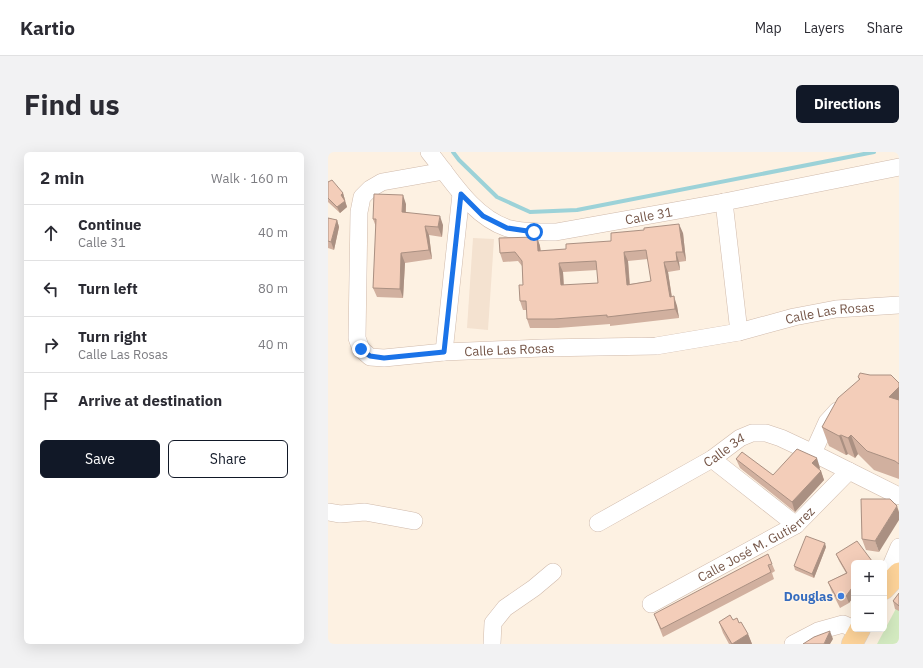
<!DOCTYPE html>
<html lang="en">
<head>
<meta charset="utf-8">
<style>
	body { margin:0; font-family:"IBM Plex Sans",sans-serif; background:#f2f2f3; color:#2b2b33 }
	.controls { position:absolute; right:12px; bottom:12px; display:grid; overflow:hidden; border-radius:6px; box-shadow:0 4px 16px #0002 }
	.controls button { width:36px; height:36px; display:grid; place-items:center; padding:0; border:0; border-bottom:1px solid #e1e1e2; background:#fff; color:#2b2b33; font:20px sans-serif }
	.stop { position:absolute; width:12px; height:12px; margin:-9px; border:3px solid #1a73e8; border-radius:50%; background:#fff }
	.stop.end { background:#1a73e8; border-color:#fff; box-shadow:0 1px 4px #0008 }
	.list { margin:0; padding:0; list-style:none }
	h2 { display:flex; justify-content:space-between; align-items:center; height:52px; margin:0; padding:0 16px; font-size:17px }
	h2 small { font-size:13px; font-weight:400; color:#7c7c81 }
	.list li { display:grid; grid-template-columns:26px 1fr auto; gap:12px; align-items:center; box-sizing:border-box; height:56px; padding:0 16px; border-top:1px solid #e1e1e2 }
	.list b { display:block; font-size:15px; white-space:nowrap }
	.list p { margin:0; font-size:13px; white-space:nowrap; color:#7c7c81 }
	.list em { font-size:13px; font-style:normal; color:#7c7c81 }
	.actions { display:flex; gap:8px; padding:12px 16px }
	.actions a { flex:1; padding:9px 0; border:1px solid #111827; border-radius:6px; text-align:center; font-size:14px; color:#111827 }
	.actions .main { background:#111827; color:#fff }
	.icon { flex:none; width:22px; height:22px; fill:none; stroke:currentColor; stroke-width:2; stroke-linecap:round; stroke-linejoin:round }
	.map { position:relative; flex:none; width:571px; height:492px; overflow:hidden; border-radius:6px }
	header { display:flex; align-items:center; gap:24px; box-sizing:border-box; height:56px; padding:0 20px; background:#fff; border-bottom:1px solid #e1e1e2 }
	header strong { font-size:19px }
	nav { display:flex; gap:22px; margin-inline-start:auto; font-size:14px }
	.intro { display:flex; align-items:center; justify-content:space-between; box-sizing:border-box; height:96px; padding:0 24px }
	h1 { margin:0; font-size:28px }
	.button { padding:10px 18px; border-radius:6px; background:#111827; color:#fff; font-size:14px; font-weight:700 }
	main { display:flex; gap:24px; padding:0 24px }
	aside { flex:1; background:#fff; border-radius:6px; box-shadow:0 4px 16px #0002 }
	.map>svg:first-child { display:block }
</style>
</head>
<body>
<header>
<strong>Kartio</strong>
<nav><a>Map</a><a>Layers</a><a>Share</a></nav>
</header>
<div class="intro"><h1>Find us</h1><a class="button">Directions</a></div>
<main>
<aside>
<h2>2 min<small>Walk · 160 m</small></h2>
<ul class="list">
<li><svg class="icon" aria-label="ahead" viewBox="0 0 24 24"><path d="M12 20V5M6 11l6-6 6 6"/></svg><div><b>Continue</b><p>Calle 31</p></div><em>40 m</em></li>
<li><svg class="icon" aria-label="left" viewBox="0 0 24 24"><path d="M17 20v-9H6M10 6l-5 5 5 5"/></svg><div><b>Turn left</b></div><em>80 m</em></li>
<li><svg class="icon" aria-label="right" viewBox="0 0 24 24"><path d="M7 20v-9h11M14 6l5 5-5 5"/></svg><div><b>Turn right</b><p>Calle Las Rosas</p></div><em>40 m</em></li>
<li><svg class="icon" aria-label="arrive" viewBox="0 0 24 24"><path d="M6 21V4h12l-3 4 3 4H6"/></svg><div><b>Arrive at destination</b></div></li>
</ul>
<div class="actions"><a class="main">Save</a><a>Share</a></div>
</aside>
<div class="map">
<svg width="571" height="492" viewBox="0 0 571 492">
	<rect width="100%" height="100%" fill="#fdf1e2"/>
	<!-- residential -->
	<path fill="#f4e2d0" d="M145,86L166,87L160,178L139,176Z"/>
	<!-- green -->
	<path fill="#d3eac0" d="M571,451V492H549Z"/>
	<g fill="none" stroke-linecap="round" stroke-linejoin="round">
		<!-- stream -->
		<path stroke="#9cd2d8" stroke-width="4" d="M125,0L131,8L169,45L202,60L249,58L546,0"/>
		<defs>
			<g id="minor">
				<path id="s1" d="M101,0C123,27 144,64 179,76C192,80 214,80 228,80L396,50L571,15"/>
				<path id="s2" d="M116,19L54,30L42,37L34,45L31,60L29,186L33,197L42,205L56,206L116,200L214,196L328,194L411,180L466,165L508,157L571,153"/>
				<path d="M396,50L411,180"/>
				<path d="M116,200L133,42"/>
				<path d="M485,301L499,270L509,259"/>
				<path d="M384,307L468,373"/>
				<path d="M0,360L12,362L37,360L86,369"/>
				<path id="s3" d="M270,371L384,307L412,286L424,281H438L453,286L485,301L571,344"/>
				<path d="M556,430L571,395"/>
				<path id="s4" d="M323,452L468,373L521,319"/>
				<path d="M164,492L165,471L177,456L206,436L225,420"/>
				<path d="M465,492L490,479L515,472L526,477"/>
			</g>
			<path id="major" d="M556,437L571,421
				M524,492L532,477"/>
		</defs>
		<!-- minor casing -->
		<use href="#minor" stroke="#d0baab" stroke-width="18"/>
		<!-- major casing -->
		<use href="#major" stroke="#dbd3cf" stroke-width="22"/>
		<!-- minor -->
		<use href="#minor" stroke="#fff" stroke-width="17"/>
		<!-- major -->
		<use href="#major" stroke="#fdd399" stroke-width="21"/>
	</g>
	<!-- wall -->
	<path fill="#d1b09f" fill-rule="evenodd" d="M0,30L15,41L19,55L12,61L0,50Z
		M78,52V60L115,73L114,85L101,83L104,107L77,111L75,146L49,145L45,136L48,75L45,67Z
		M0,66L9,68L11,75L6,98L0,96Z
		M355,81L358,109L351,110L352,118L340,120L344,145L349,154L351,166L282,174V172L230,176H202L199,167V158H195L192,149L195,133L194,114L190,109L175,110L172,101L209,85L212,94L213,99L238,97L283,89ZM320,107L323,129L302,132L300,109ZM269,118L270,131L236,133L235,120Z
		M530,225L571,231V327L546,318L530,302L527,306L520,302L518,303L501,294L494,275L531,228Z
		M408,307L445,323L492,316L491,317L493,319L496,328L467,360L412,316Z
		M533,347L551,400L538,398L534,387Z
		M498,395L486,426L467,418L466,414Z
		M508,402L526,411V444L521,451L512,456L503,438L500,430L518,421L511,409Z
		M444,412L447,419L444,421L446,427L335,485L326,462Z
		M571,441V459L567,457L565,449Z
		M405,468L411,471L420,482L424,492H401L395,481L391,470Z"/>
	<!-- shaded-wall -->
	<path fill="#aa9082" d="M15,41L17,48L15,49L13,43Z
		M75,43L78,52L77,69L74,60Z
		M17,49L19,55L12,61L9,55Z
		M112,64L115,73L114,85L110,75Z
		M9,68L11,75L6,98L3,90Z
		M351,72L355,81L358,109L355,100Z
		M97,74L101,83L104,107L101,98Z
		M209,85L212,94L213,108L210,99Z
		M296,100L300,109L302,142L299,133Z
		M348,100L351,110L352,118L349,109Z
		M73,101L77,111L75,146L72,137Z
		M336,110L340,120L345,154L342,145Z
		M231,111L235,120L236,143L233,133Z
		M346,144L349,154L351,166L347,157Z
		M571,235V262L561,245Z
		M513,283L520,302L518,303L511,284Z
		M523,283L530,302L527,306L520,286Z
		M489,306L492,316L488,321L484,311Z
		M493,319L496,328L467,360L464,350Z
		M569,354L571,360V368L551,400L547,389Z
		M497,391L498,395L486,426L484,422Z
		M526,433V444L521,451L518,444Z
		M502,479L505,487L502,492H496Z
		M420,482L424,492H404Z"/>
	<!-- building -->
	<path fill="#f3cdb9" stroke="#aa9082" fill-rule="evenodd" d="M4,28L15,41L13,43L17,49L9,55L0,46V30Z
		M46,42L75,43L74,60L112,64L110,75L97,74L101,98L73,101L72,137L45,136L48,67H45Z
		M0,66L9,68L3,90L0,89Z
		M351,72L355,100H348L349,109L336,110L342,145L346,144L347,157L279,165V163L226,167H199L198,149H192L191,133H195L194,109L187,100L172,101L171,86L209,85L210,99L238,97V92L283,89V81L316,78V76ZM318,98L323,129L299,133L296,100ZM268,109L270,131L233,133L231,111Z
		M532,221L542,223H563L571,231V235L561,245L571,248V312L567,309L539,299L523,283L520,286L513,283L511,284L494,275L510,246L532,227L530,225Z
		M469,297L489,306L484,311L493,319L464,350L408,307L414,300L445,323Z
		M533,347H562L569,354L547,389L534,387Z
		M478,384L497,391L484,422L466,414Z
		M529,389L544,409L542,411H526V433L518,444L510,448L500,430L519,421L508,402Z
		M440,402L444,412L440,413L443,420L333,477L326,462Z
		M571,441V454L565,449Z
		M402,463L405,468L409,466L411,471L413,470L420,482L404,492L391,470Z
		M502,479L496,492H475L486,485Z"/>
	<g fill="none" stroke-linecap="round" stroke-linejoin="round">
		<!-- route -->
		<path stroke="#1a73e8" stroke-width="5" d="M33,197L42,204L56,206L116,200L133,42L155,64L179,76L206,80"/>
	</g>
	<!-- markers -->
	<circle fill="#3f7fe0" stroke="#fff5e8" stroke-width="1.5" cx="513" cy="444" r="4"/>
	<g text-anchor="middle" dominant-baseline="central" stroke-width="3" stroke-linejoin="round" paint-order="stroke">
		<!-- street labels -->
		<g font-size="13" fill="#755648" stroke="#fff5e8">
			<text stroke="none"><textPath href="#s1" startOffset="254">Calle 31</textPath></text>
			<text stroke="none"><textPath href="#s2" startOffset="717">Calle Las Rosas</textPath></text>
			<text stroke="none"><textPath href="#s2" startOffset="393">Calle Las Rosas</textPath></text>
			<text stroke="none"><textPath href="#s3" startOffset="146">Calle 34</textPath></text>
			<text stroke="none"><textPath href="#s4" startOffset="121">Calle José M. Gutierrez</textPath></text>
		</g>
		<!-- shop labels -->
		<g font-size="13" font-weight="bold" fill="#366cbe" stroke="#fff5e8" text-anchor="end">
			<text x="505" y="444">Douglas</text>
		</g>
	</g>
</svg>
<div class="controls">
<button>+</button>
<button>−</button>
</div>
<div class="stop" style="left:206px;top:80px"></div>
<div class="stop end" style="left:33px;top:197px"></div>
</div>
</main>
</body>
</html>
